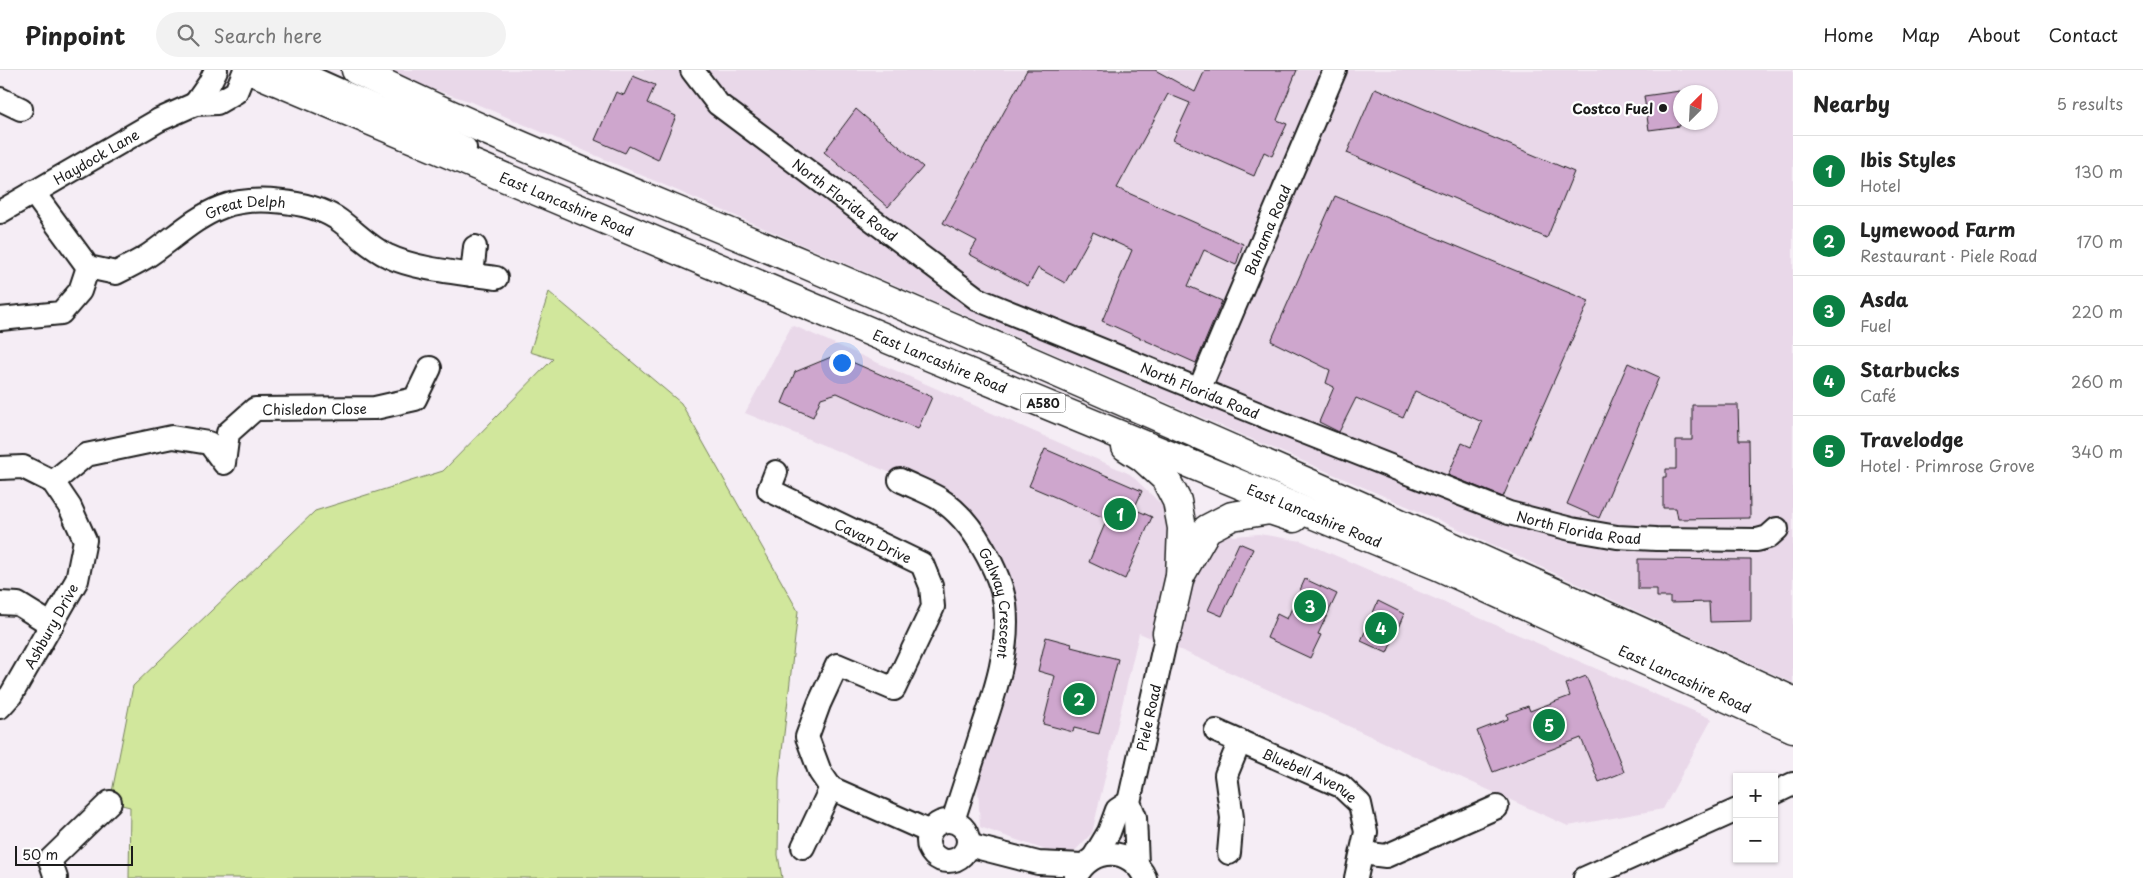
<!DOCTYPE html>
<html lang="en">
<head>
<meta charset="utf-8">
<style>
	body { margin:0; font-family:"Playpen Sans",sans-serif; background:#f2f2f2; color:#222 }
	.controls { position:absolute; right:15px; bottom:15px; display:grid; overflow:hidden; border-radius:0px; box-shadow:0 1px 4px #0004 }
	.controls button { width:45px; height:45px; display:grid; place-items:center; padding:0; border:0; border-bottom:1px solid #e0e0e0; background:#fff; color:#222; font:25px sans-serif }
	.compass { position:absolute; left:1673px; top:15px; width:45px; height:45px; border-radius:50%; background:#fff; box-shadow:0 1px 4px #0004; rotate:24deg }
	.scale { position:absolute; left:15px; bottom:12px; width:118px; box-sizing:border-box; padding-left:5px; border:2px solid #1c1c1c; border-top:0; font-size:14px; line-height:18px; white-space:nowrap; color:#1c1c1c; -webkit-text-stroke:4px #fff; paint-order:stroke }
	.you { position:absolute; left:841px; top:292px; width:18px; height:18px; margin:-12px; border:4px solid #fff; border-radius:50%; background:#1a73e8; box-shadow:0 0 0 8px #1a73e833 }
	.badge { display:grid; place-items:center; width:32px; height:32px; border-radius:50%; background:#0b8043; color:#fff; font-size:16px; font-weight:700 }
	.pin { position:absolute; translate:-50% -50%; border:2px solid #fff; box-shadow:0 1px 5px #0006 }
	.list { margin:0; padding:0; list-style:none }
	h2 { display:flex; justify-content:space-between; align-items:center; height:65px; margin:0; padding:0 20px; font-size:21px }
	h2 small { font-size:16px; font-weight:400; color:#767676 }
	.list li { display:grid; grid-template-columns:32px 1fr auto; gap:15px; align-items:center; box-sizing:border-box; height:70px; padding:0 20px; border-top:1px solid #e0e0e0 }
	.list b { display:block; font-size:19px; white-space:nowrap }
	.list p { margin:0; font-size:16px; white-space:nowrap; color:#767676 }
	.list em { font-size:16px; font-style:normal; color:#767676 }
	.icon { flex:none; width:28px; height:28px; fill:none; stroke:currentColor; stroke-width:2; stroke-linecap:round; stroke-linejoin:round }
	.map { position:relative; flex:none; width:1793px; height:808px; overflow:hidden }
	header { display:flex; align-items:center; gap:30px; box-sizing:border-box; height:70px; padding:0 25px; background:#fff; border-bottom:1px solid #e0e0e0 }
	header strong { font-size:24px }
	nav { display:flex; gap:28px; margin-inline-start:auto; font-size:18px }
	.search { width:350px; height:45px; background:#f2f2f2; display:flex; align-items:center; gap:12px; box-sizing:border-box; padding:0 18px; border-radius:28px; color:#767676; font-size:19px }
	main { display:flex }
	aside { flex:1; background:#fff }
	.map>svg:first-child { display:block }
</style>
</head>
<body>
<header>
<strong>Pinpoint</strong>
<div class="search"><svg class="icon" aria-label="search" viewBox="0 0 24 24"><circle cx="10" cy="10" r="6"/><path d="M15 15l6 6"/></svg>Search here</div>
<nav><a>Home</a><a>Map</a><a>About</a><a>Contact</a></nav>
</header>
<main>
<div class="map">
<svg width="1793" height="808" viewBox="0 0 1793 808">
	<rect width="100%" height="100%" fill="#f5edf5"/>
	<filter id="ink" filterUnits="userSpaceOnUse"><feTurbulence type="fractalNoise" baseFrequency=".02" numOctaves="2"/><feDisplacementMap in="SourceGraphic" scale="10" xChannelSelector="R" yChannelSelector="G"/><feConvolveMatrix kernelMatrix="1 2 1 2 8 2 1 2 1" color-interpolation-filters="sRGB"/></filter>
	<g filter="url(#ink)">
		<!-- built -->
		<path fill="#e9d8e9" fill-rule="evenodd" d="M375,0H1793V613L1439,450L472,32ZM1680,22H1710V52H1680Z
			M792,255L1130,404L1163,436L1234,466L1259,464L1302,471L1712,649L1663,739L1568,756L1183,581L1139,563L1092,763L1068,788L980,757L978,716L1019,570L1000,484L937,422L745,343Z"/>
		<!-- green -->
		<path fill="#d1e79c" stroke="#76825c" d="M549,222L681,333L798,541L779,708L778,785L782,808H129L130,737L110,732L133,616L315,441L443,401L553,289L530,282Z"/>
		<!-- building -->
		<path fill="#cea6cd" stroke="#1c1c1c" d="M1027,0H1155L1195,22L1205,0H1297L1277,50L1287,54L1272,86L1264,82L1254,106L1173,70L1190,33L1168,24L1117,118L1243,174L1236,195L1204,180L1188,216L1222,231L1196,293L1102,251L1132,180L1093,162L1065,213L1038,198L1028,216L969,184L977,171L943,153Z
			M633,6L655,15L647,33L676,46L658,90L629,76L625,83L595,70L616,22L624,25Z
			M1375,18L1574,102L1547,168L1347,83Z
			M1680,21V56L1649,60L1644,26Z
			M856,39L923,97L888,137L824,82Z
			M1335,126L1589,231L1503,427L1448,405L1462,373L1471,377L1482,352L1415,321L1403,348L1356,328L1339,362L1319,352L1334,317L1326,313L1330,300L1271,271Z
			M836,285L932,327L918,359L837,323L821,328L813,347L782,333L795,302Z
			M1628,293L1659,307L1599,448L1567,434Z
			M1692,335H1738L1739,370H1749L1750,448L1678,449L1676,438H1663V407H1666V399H1676V370H1692Z
			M1045,379L1142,421L1134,439L1152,447L1125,509L1089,492L1107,449L1029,416Z
			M1239,473L1253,479L1222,546L1208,540Z
			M1638,489L1751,490V551L1710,552L1709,532L1670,533V527H1657V519H1638Z
			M1305,509L1337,524L1318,564L1321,565L1310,588L1267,568L1277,544L1287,549Z
			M1378,531L1404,544L1387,583L1361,571Z
			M1046,567L1072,574L1071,577L1118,589L1099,664L1074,658L1073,662L1043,654L1055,606L1038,601Z
			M1586,606L1624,702L1599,712L1581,668L1493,702L1477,661L1508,649L1507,644L1528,636L1530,641L1570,626L1566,614Z"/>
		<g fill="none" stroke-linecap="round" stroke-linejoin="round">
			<defs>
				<g id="minor">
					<path d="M294,0L437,64L465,78"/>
					<path id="s1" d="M692,0L718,34L979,230L1271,349L1509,443L1571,459L1617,467L1656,469L1757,470L1768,467L1777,459"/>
					<path d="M0,29L21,39"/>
					<path d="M195,34L209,14L216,0"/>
					<path id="s2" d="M33,122L88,197L116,203C126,198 136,193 146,187C171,171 193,148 222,137C252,125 309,131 336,148C354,160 368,177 388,186C417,200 463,203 496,208"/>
					<path id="s3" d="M0,142L159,50L195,34L217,33L236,22L245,0"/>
					<path d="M472,205L475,177"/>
					<path d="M0,249L61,243L80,221L88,197"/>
					<path id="s4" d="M1199,320L1335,0"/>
					<path d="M0,398L23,397L53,412L70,437L85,470L77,510L11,625L0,637"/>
					<path id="s5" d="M776,402L769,420L922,494L931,516L933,537L894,619L837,595L819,634L807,667L820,702L831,718L930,762"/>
					<path id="s6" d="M900,410C912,416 926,421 938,428C957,440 972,458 983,478C993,495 1002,515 1005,534C1010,580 995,622 981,664C972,693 962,722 953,751"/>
					<path id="s7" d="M53,412L86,385L172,367L209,373L224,393L228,363L255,339L375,338L415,329L430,298"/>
					<path d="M0,533L18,534L52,555"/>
					<path id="s8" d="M1216,661L1341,716L1360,734L1366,762L1356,808"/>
					<path d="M1774,723L1793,714"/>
					<circle cx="948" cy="771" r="20"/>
					<path d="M968,775L1038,793L1083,795"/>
					<path d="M803,777L831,718"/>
					<path d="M1229,783L1232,748L1226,705L1240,671"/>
					<path d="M1362,783L1386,786L1497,737"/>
					<path d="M1094,787L1109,762L1117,740L1129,732"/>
					<path id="s9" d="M1137,794L1135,747L1129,732L1167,563"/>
					<path d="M1076,807C1091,776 1131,776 1145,808"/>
					<path d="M56,808L50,790L110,732"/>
					<path d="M1585,808L1737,740"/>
				</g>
				<g id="highway">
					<path id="s10" d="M250,0L921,283L1438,496L1793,658"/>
					<path d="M356,0C502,72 655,130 805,194C1136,336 1466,480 1793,631"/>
					<path d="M1126,377L1142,387L1165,408L1177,431L1182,458L1180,506L1167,563"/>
					<path d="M1180,506L1207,459L1232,446L1270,440L1294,448"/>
				</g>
			</defs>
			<!-- minor casing -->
			<use href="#minor" stroke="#1c1c1c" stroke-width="26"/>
			<!-- highway casing -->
			<use href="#highway" stroke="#1c1c1c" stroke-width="31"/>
			<!-- minor -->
			<use href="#minor" stroke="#fff" stroke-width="22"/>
			<!-- highway -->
			<use href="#highway" stroke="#fff" stroke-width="28"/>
		</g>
	</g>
	<!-- markers -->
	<circle fill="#1c1c1c" stroke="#fff" stroke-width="2" cx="1663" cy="38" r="5"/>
	<g text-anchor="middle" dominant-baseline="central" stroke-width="4.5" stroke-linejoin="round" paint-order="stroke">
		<!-- shield labels -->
		<rect fill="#fff" stroke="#606060" stroke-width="1" x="1020.5" y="323.5" width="45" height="19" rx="4"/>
		<g font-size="12" font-weight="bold" fill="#1c1c1c">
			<text x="1043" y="333">A580</text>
		</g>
		<!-- poi labels -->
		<g font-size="14" font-weight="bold" fill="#1c1c1c" stroke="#fff" text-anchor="end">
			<text x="1653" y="38">Costco Fuel</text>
		</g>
		<!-- street labels -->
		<g font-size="14" fill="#1c1c1c" stroke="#fff">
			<text stroke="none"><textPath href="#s3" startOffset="111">Haydock Lane</textPath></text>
			<text stroke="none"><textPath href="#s1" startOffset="202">North Florida Road</textPath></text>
			<text stroke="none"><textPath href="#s10" startOffset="344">East Lancashire Road</textPath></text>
			<text stroke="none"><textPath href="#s2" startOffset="270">Great Delph</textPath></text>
			<text stroke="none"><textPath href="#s4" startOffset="174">Bahama Road</textPath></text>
			<text stroke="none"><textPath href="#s10" startOffset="749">East Lancashire Road</textPath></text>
			<text stroke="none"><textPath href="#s1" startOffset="608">North Florida Road</textPath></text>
			<text stroke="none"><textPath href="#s7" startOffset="319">Chisledon Close</textPath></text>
			<text stroke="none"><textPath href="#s10" startOffset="1154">East Lancashire Road</textPath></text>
			<text stroke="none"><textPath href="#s1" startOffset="1012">North Florida Road</textPath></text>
			<text stroke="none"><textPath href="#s5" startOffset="135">Cavan Drive</textPath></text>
			<text stroke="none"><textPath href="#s6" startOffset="168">Galway Crescent</textPath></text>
			<text transform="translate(51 556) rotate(-61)">Ashbury Drive</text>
			<text stroke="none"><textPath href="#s10" startOffset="1559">East Lancashire Road</textPath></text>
			<text stroke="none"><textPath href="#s9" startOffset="150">Piele Road</textPath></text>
			<text stroke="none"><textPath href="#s8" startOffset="104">Bluebell Avenue</textPath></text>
		</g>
	</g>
</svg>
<div class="controls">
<button>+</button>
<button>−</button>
</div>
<svg class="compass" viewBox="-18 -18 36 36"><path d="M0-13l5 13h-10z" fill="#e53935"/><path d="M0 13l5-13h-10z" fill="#767676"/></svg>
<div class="scale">50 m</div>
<div class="you"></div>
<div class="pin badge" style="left:1120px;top:444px">1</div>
<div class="pin badge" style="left:1079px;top:629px">2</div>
<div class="pin badge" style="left:1310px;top:536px">3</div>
<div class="pin badge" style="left:1381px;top:558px">4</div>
<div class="pin badge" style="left:1549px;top:655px">5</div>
</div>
<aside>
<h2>Nearby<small>5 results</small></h2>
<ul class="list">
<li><span class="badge">1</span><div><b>Ibis Styles</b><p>Hotel</p></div><em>130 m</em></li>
<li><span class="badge">2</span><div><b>Lymewood Farm</b><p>Restaurant · Piele Road</p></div><em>170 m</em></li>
<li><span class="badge">3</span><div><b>Asda</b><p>Fuel</p></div><em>220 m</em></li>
<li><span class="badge">4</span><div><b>Starbucks</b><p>Café</p></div><em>260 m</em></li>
<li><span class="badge">5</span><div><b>Travelodge</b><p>Hotel · Primrose Grove</p></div><em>340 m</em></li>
</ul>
</aside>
</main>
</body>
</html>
